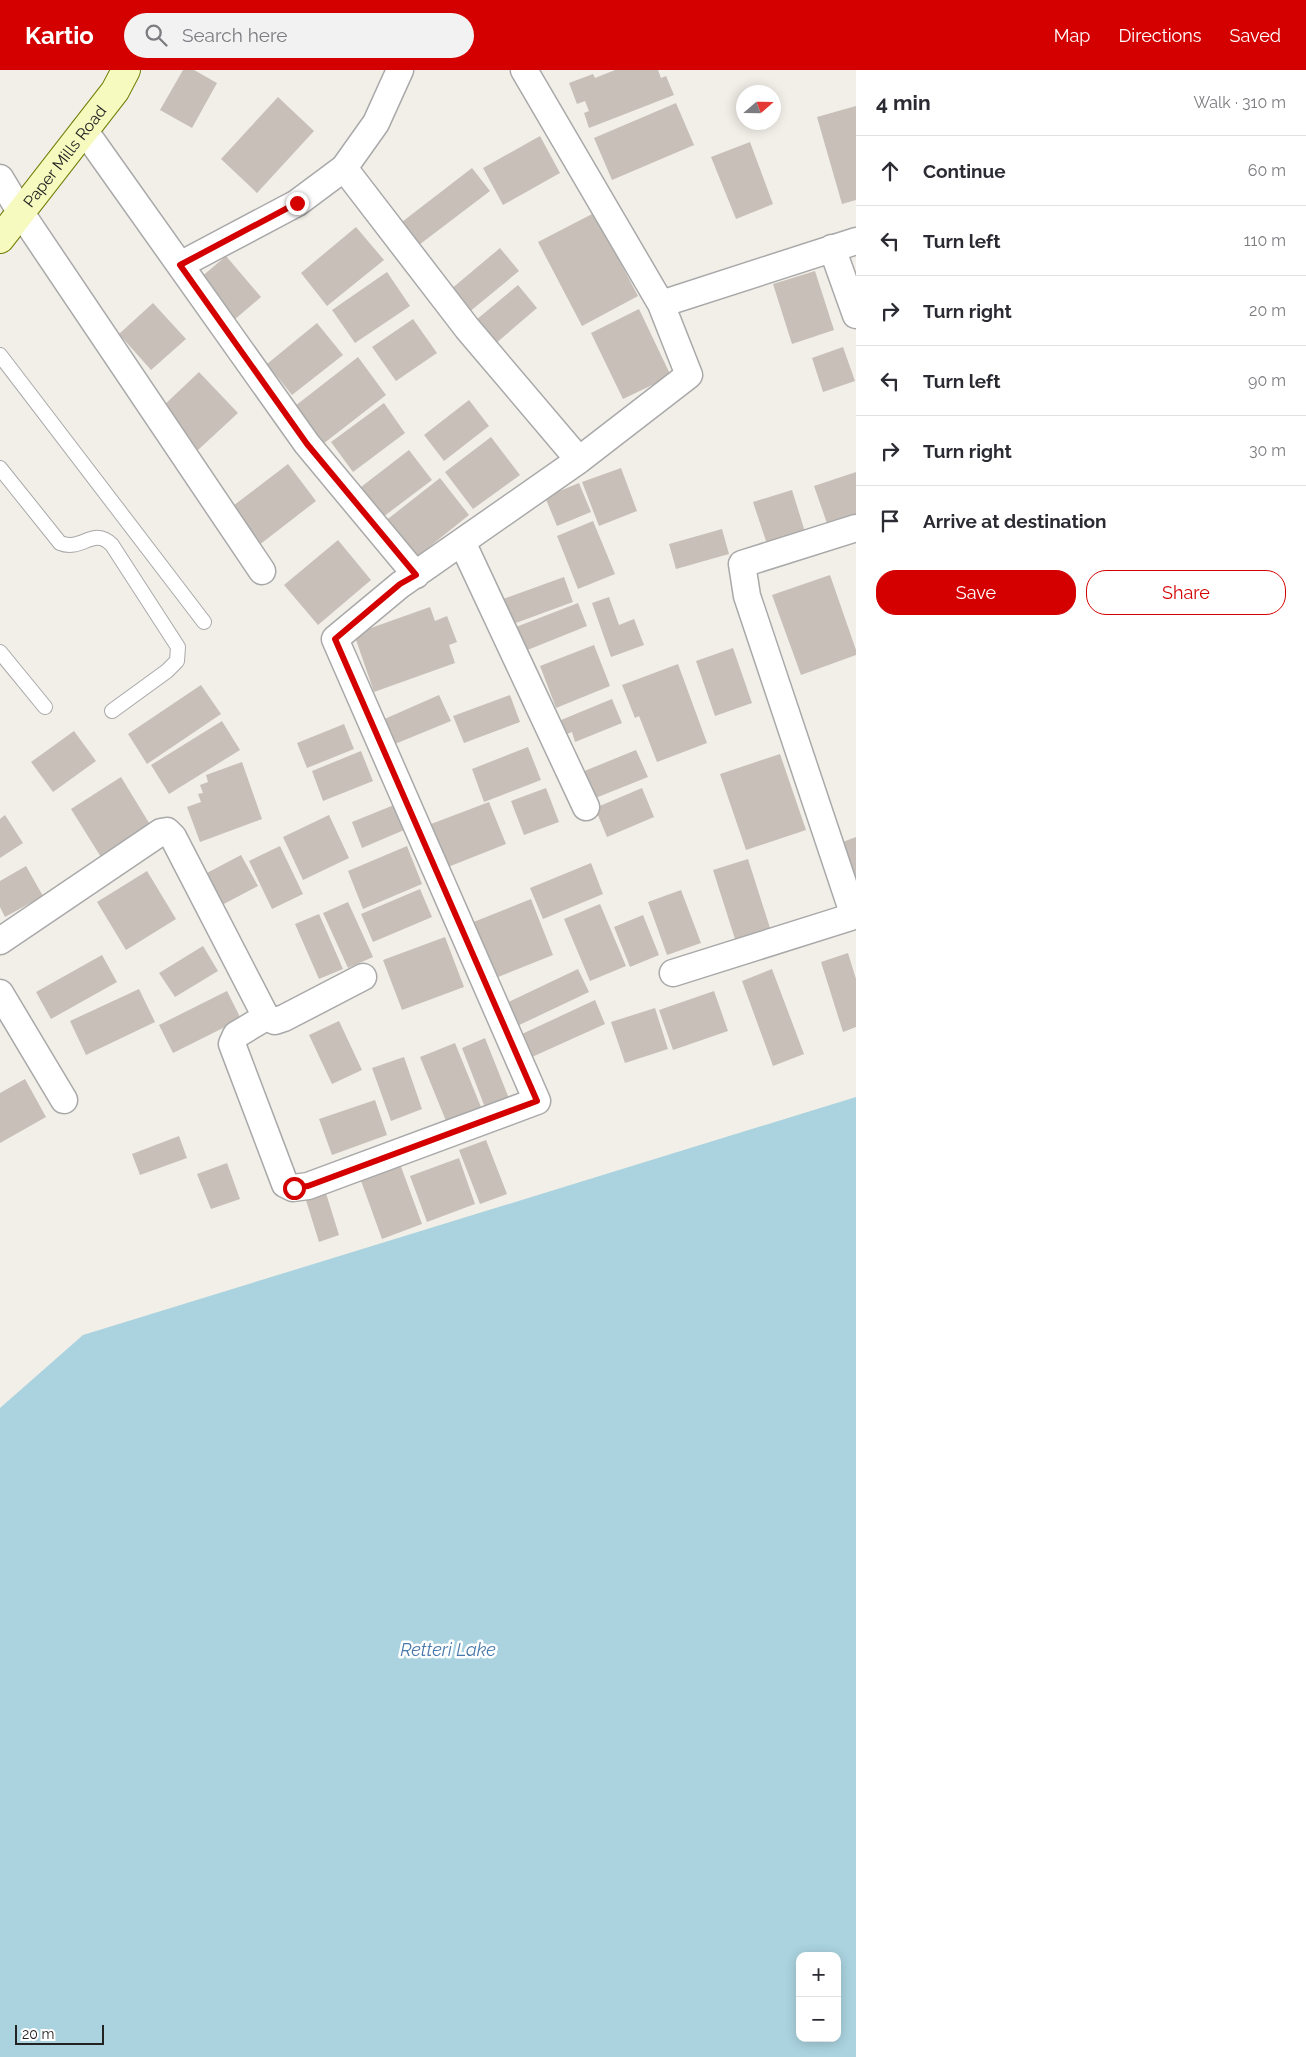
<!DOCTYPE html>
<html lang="en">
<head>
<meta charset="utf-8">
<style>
	body { margin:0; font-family:Raleway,sans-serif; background:#f2f2f3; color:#2b2b33 }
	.controls { position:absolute; right:15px; bottom:15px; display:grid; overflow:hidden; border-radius:10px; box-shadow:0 2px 12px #0003 }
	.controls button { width:45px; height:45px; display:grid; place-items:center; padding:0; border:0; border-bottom:1px solid #e1e1e2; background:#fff; color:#2b2b33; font:25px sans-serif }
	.compass { position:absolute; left:736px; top:15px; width:45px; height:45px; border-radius:50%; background:#fff; box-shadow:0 2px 12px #0003; rotate:70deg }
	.scale { position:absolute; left:15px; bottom:12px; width:89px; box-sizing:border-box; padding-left:5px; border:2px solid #222; border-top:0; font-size:14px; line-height:18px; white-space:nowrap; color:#222; -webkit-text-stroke:4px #fff; paint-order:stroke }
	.stop { position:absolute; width:15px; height:15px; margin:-11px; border:4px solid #d40000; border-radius:50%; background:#fff }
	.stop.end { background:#d40000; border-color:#fff; box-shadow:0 1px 5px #0008 }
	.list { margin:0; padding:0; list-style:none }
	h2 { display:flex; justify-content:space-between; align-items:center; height:65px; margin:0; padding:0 20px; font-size:21px }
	h2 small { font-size:16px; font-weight:400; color:#7c7c81 }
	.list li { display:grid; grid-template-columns:32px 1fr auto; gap:15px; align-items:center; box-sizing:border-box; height:70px; padding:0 20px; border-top:1px solid #e1e1e2 }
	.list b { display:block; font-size:19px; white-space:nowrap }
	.list em { font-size:16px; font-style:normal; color:#7c7c81 }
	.actions { display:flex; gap:10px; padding:15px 20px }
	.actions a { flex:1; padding:11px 0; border:1px solid #d40000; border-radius:20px; text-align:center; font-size:18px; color:#d40000 }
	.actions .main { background:#d40000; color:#fff }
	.icon { flex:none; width:28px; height:28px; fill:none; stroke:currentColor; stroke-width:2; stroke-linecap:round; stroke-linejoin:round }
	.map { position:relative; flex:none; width:856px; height:1987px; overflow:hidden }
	header { display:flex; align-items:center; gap:30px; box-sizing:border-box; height:70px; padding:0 25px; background:#d40000; color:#fff }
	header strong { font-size:24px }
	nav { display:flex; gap:28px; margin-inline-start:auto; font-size:18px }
	.search { width:350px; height:45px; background:#f2f2f3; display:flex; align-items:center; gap:12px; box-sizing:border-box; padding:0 18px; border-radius:28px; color:#7c7c81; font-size:19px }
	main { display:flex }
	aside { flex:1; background:#fff }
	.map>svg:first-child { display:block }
</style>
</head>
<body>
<header>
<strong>Kartio</strong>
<div class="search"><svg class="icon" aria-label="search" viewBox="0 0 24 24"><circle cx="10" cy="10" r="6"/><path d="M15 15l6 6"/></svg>Search here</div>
<nav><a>Map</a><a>Directions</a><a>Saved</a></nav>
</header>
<main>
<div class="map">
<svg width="856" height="1987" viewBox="0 0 856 1987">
	<rect width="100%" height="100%" fill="#f2efe9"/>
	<!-- water -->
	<path fill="#aad3df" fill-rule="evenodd" d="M856,1027V1987H0V1338L83,1265ZM800,1886H837V1968H800Z"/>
	<!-- building -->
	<path fill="#c7bfb8" d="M183,0H194L217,13L192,58L160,40Z
		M615,0H658L661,8L666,6L674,25L589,58L584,43L589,41L585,31L577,34L569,13L593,4L595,8Z
		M278,27L314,61L257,123L221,89Z
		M676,33L694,75L612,110L594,68Z
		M856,36V130L842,134L817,47Z
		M540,66L560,103L503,135L483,98Z
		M750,72L773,134L736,149L711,87Z
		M472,98L490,121L415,178L398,155Z
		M594,143L638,226L582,256L538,172Z
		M356,157L384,190L327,236L301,203Z
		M500,178L519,201L468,243L450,220Z
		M226,186L261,227L234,250L199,209Z
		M815,201L834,260L792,274L773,214Z
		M387,202L410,236L355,273L332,240Z
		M518,215L537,238L495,274L476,250Z
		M153,233L186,269L151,300L119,264Z
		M639,239L671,306L623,329L591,263Z
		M413,249L437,283L396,311L372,277Z
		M317,253L343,285L292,325L267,294Z
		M843,277L855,311L823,322L812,288Z
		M358,287L386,325L323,374L295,336Z
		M199,302L238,343L198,380L160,339Z
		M469,330L489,356L444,391L424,365Z
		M384,333L405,363L353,402L331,372Z
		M491,367L520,405L473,439L445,402Z
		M409,380L432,410L383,447L361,417Z
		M288,394L316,431L254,479L225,442Z
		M621,398L637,441L599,456L582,412Z
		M856,402V454L830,462L814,416Z
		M440,408L469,445L413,490L384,452Z
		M579,413L591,442L557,456L545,427Z
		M792,420L806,465L768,477L753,432Z
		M593,451L615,504L578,519L557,466Z
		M722,459L729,484L676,499L669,474Z
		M338,470L371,510L318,555L284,515Z
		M830,505L856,580V585L801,605L772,525Z
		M564,507L573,532L513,554L503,529Z
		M609,527L619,555L634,549L644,575L611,587L592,533Z
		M578,533L587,556L525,581L516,557Z
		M430,537L435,551L447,546L457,572L449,575L455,593L374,622L354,564Z
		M594,575L610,616L556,638L540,596Z
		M733,578L752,633L715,646L696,591Z
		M678,594L707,673L657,692L639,646L635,648L622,615Z
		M201,615L221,644L147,694L128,664Z
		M439,625L451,651L390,676L380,651Z
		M510,625L520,652L464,673L453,646Z
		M612,629L622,653L575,672L572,662L567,664L561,650Z
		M222,651L240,680L169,724L151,695Z
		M344,654L354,679L307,698L297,673Z
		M74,661L96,691L53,722L31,692Z
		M528,677L541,710L484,732L472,699Z
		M636,680L648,707L593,729L582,702Z
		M361,681L373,711L323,731L312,701Z
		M780,684L806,760L746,780L720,704Z
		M242,692L262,749L200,772L187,737L201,732L198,724L203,723L200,715L208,712L206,705Z
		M121,707L154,761L104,792L71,739Z
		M546,718L559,752L524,765L511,731Z
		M642,718L654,747L607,767L595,738Z
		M489,732L506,774L448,797L431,754Z
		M394,735L404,760L362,778L352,752Z
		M5,745L23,773L0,788V749Z
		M329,745L349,788L303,810L283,767Z
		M856,767V820L840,773Z
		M280,776L303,824L272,839L249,791Z
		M407,776L422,814L363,839L348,801Z
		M241,785L258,816L222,835L205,804Z
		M748,789L770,858L735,869L713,800Z
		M591,793L603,824L543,849L530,818Z
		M26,796L43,826L5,847L0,837V811Z
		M147,801L176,849L126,880L97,832Z
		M420,819L432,847L373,872L361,844Z
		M681,820L701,873L667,885L648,832Z
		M531,829L553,885L493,909L471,853Z
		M348,832L373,887L348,898L323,843Z
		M600,834L626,896L590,911L564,849Z
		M319,844L343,899L319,909L295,854Z
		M643,845L659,885L630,897L614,857Z
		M445,867L464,917L402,940L383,890Z
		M203,876L218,901L175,927L159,903Z
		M848,883L856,909V957L843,962L821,892Z
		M102,885L117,912L51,949L36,922Z
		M578,899L589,922L513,958L502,935Z
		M772,899L804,984L773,996L742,911Z
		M139,919L155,952L86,985L70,951Z
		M227,921L241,949L173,983L159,955Z
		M714,921L728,961L673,980L659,940Z
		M595,930L605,954L532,987L522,964Z
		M655,938L668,979L625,993L611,952Z
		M339,951L362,1000L332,1014L309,965Z
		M485,968L510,1031L486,1040L462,978Z
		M455,973L481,1037L446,1051L420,987Z
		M404,987L422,1039L391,1051L372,998Z
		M25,1009L46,1047L0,1073V1023Z
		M375,1030L387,1065L332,1085L319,1049Z
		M179,1066L187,1088L140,1105L132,1084Z
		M486,1070L507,1124L480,1134L459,1080Z
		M459,1088L475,1134L427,1152L410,1106Z
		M227,1093L240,1129L211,1139L197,1104Z
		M400,1094L422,1154L382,1169L360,1108Z
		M325,1120L339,1165L319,1172L305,1127Z"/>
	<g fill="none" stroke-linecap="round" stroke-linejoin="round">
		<defs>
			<path id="lane" d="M0,285L204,552
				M0,398L60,473C82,482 93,456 112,475L178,577L177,591L167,601L112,641
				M0,582L45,637"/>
			<path id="street" d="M524,0L661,234L856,171
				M84,60L307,374L416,505
				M344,98L467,258L579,390
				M0,108L21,143L262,501
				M832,178L856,245
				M180,195L297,133L344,98L376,53L400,0
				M856,458L742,494L747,526L854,846L856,845
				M462,472L586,737
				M0,871L161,762L167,761L173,767L266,947L275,951L284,948L363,907
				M673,903L854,846
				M0,923L64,1030
				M266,947L236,965L232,974L285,1114L293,1118L308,1116L537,1031L335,569L400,515L579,390L689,305L661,234"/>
			<g id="secondary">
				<path id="s1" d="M0,169L115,21L126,0"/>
			</g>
		</defs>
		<!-- lane casing -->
		<use href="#lane" stroke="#a9a9a9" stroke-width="16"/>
		<!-- street casing -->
		<use href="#street" stroke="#a9a9a9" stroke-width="29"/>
		<!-- secondary casing -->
		<use href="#secondary" stroke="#707d05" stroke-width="30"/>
		<!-- lane -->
		<use href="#lane" stroke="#fff" stroke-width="14"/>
		<!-- street -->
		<use href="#street" stroke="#fff" stroke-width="26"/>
		<!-- secondary -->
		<use href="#secondary" stroke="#f7fabf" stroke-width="28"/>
	</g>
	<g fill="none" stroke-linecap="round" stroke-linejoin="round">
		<!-- route -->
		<path stroke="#d40000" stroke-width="6" d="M294,1118L308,1116L537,1031L335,569L400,514L416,505L307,374L180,195L297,133"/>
	</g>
	<g text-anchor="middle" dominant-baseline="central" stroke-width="5" stroke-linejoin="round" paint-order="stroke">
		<!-- street labels -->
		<g font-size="16" fill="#222" stroke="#fff">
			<text stroke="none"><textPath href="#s1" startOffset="105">Paper Mills Road</textPath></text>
		</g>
		<!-- water labels -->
		<g font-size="18" font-style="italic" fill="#4a7aab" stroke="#fff">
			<text x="448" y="1579">Retteri Lake</text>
		</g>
	</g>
</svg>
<div class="controls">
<button>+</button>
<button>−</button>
</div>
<svg class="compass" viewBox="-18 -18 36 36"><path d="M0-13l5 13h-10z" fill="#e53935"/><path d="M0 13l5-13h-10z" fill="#7c7c81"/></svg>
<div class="scale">20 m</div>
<div class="stop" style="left:294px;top:1118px"></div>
<div class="stop end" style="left:297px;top:133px"></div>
</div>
<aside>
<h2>4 min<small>Walk · 310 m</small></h2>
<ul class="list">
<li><svg class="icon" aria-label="ahead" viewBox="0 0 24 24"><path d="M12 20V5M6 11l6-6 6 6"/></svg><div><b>Continue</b></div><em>60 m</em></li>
<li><svg class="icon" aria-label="left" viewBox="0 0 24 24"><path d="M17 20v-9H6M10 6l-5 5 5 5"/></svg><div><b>Turn left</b></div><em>110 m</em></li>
<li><svg class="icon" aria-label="right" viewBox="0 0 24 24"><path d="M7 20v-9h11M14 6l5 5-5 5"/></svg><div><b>Turn right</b></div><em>20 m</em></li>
<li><svg class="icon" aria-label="left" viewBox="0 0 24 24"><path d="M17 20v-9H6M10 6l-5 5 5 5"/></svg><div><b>Turn left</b></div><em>90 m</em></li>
<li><svg class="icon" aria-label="right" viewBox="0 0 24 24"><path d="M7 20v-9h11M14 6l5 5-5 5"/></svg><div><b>Turn right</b></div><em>30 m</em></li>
<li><svg class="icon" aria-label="arrive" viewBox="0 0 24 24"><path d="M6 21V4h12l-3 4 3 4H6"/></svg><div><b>Arrive at destination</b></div></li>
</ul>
<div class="actions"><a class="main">Save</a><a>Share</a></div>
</aside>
</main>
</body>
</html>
